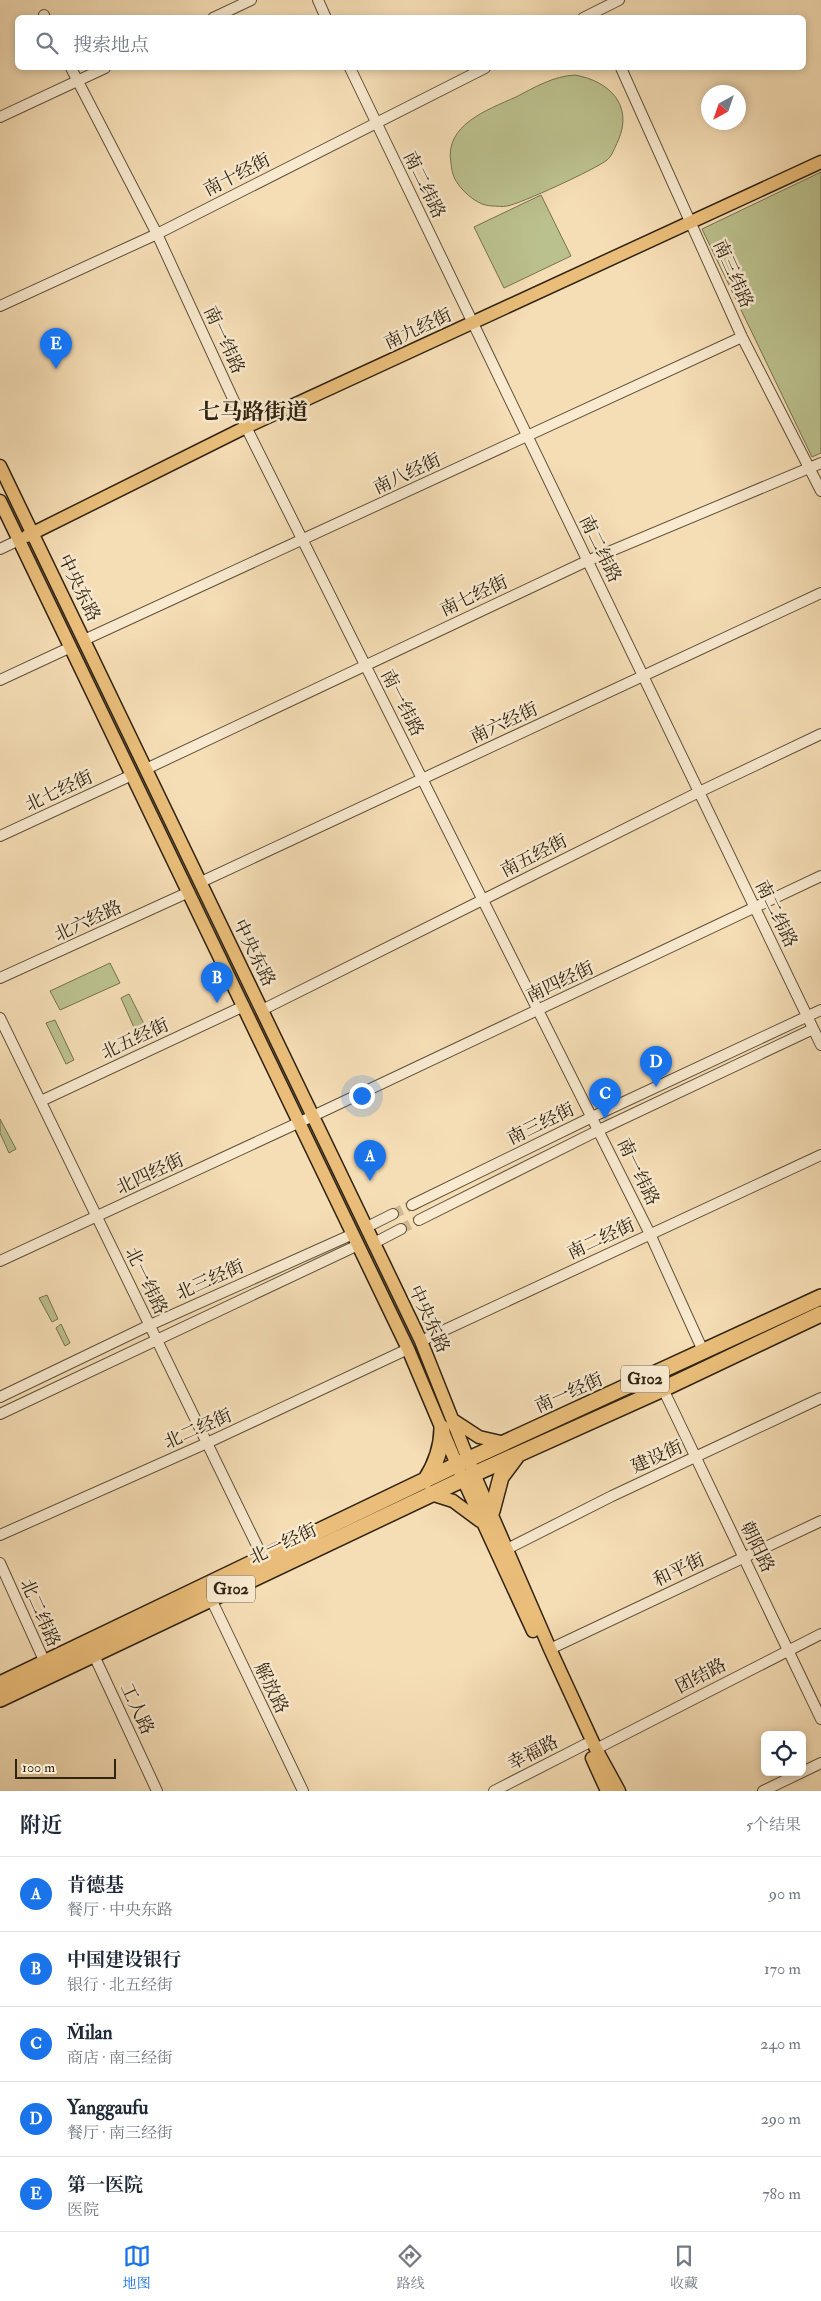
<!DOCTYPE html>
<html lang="zh">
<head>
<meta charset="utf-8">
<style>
	body { margin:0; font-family:"IM FELL Double Pica","Noto Serif SC",serif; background:#f2f2f3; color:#1f2937 }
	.controls { position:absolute; right:15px; bottom:15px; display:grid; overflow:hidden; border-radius:8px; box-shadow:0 2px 8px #0003 }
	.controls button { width:45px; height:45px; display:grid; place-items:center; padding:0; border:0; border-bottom:1px solid #e0e1e3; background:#fff; color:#1f2937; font:25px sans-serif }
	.compass { position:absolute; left:701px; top:85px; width:45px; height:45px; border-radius:50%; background:#fff; box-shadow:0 2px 8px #0003; rotate:220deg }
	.scale { position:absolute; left:15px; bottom:12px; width:101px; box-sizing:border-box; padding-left:5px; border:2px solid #2f2311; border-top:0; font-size:14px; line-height:18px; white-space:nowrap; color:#2f2311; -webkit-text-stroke:4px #f8e9cf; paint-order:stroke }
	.you { position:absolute; left:361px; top:1095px; width:18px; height:18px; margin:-12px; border:4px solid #fff; border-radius:50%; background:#1a73e8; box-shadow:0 0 0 8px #1a73e833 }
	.badge { display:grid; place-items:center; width:32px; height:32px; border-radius:50%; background:#1a73e8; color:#fff; font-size:16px; font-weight:700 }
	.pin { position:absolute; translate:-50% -41px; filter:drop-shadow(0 1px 2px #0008) }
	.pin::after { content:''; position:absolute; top:26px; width:18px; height:15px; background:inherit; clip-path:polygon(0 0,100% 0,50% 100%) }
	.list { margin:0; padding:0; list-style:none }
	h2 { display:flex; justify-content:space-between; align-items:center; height:65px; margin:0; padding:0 20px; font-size:21px }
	h2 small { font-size:16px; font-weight:400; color:#747a83 }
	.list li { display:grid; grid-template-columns:32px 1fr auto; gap:15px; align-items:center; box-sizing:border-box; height:75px; padding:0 20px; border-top:1px solid #e0e1e3 }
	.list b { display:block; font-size:19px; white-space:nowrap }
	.list p { margin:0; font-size:16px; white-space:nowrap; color:#747a83 }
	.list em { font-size:16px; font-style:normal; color:#747a83 }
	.icon { flex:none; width:28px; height:28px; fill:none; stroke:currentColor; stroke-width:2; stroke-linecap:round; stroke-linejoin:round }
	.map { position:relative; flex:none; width:821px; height:1791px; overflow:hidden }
	.search { position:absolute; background:#fff; box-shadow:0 2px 8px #0003; left:15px; right:15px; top:15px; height:55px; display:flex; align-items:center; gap:12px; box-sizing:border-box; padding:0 18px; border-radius:8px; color:#747a83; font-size:19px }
	.sheet { height:440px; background:#fff }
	nav { display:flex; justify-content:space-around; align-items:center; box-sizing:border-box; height:70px; border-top:1px solid #e0e1e3; background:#fff; font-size:14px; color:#747a83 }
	nav a { display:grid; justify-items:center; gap:2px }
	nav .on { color:#1a73e8 }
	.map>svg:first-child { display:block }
</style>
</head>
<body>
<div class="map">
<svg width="821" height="1791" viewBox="0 0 821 1791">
	<rect width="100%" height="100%" fill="#f5ddb5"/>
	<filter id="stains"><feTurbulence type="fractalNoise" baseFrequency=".004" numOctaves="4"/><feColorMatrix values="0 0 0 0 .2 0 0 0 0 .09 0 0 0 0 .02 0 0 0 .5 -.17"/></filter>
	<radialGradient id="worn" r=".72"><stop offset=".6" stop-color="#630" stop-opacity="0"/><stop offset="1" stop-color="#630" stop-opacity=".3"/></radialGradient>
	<!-- green -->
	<path fill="#bbc18e" stroke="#757250" d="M575,75C609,81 634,105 618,141C615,147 612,156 607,160C596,169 520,204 507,206C502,207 497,206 492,206C479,206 465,194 458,184C453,177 452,172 451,163C444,125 487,110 516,97C535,87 554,76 575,75Z
		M821,172V453L812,457L702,229Z
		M541,195L571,256L504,288L474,227Z
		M110,963L120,983L60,1010L50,991Z
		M129,994L145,1026L136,1032L121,998Z
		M55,1020L74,1060L66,1064L46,1023Z
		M0,1119L16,1149L9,1153L0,1133Z
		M47,1295L58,1319L52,1322L39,1298Z
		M61,1324L70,1343L65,1346L56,1328Z"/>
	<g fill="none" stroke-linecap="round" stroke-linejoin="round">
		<!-- minor-tunnel -->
		<path stroke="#cdb894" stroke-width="10" stroke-dasharray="10 5" stroke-linecap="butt" d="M393,1214L412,1205
			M401,1229L419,1220"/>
		<defs>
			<path id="minor" d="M318,0L326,18
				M44,15L45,18
				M213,18L251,0
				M583,18L619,0
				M71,68L157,234L246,427L650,1234L704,1353
				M350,68L821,1045
				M621,68L742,337L821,491
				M0,117L105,68
				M0,306L157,234L485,68
				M0,549L19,540
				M84,640L742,337
				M0,680L71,647
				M146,769L587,561L821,463
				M0,836L132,775
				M201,882L821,593
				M0,978L189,892
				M262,1010L699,792L821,734
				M0,1018L263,1558
				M41,1101L244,1006
				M412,1205L592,1117L821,1010
				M419,1220L599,1130L813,1029
				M367,1227L393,1214
				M374,1243L401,1229
				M0,1261L313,1116L821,876
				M421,1341L821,1155
				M663,1389L821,1719
				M0,1397L150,1325L353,1234
				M0,1414L358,1245
				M0,1535L207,1443L408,1349
				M507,1549L612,1496L821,1398
				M0,1563L47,1667
				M211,1599L303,1791
				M91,1649L157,1791
				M550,1649L821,1521
				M596,1749L821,1634
				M494,1791L586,1744
				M763,1791L821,1763"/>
			<path id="major" d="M0,466L421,1341L474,1474L550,1649L596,1749L619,1791
				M0,501L408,1349L463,1479L533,1631
				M27,536L246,427L821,162
				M453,1420L479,1437L505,1443
				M431,1494L453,1501L480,1521
				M592,1758L607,1791"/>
			<path id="highway" d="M425,1481C436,1464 442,1448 442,1428
				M492,1511L501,1477L516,1457
				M0,1684L469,1459L821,1297
				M0,1699L474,1474L663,1389L821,1314"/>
		</defs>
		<!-- minor casing -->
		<use href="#minor" stroke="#60523a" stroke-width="12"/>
		<!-- major casing -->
		<use href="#major" stroke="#2f2311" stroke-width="15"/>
		<!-- highway casing -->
		<use href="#highway" stroke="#2f2311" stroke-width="18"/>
		<!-- minor -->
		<use href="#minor" stroke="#f8e9cf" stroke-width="10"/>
		<!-- major -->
		<use href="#major" stroke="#eabe7a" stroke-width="12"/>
		<!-- highway -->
		<use href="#highway" stroke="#eabe7a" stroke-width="15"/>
	</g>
	<g text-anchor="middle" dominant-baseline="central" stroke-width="5" stroke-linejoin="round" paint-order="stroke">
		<!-- shield labels -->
		<g fill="#f8e9cf" stroke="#6b5e4a" stroke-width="1">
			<rect x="621" y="1365.5" width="48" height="27" rx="4"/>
			<rect x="207" y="1575.5" width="48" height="27" rx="4"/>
		</g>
		<g font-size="16" font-weight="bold" fill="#2f2311">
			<text x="645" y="1379">G102</text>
			<text x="231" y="1589">G102</text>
		</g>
		<!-- street labels -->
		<g font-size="18" fill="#2f2311" stroke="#f8e9cf">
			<text transform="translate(237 175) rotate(-27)">南十经街</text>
			<text transform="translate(424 185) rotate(64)">南二纬路</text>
			<text transform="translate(733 274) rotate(66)">南三纬路</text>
			<text transform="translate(418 329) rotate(-25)">南九经街</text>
			<text transform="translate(224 340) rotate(65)">南一纬路</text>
			<text transform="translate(407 474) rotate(-25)">南八经街</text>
			<text transform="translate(600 549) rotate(64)">南二纬路</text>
			<text transform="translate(79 588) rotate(64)">中央东路</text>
			<text transform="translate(474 596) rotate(-25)">南七经街</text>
			<text transform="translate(402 703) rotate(63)">南一纬路</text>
			<text transform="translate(504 723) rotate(-25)">南六经街</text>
			<text transform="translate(59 791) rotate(-25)">北七经街</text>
			<text transform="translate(534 856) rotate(-27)">南五经街</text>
			<text transform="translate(776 914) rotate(64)">南二纬路</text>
			<text transform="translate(88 921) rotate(-25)">北六经路</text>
			<text transform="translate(254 953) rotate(64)">中央东路</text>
			<text transform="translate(560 982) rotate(-25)">南四经街</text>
			<text transform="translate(135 1039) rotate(-25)">北五经街</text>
			<text transform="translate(541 1124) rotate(-26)">南三经街</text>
			<text transform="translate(638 1172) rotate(64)">南一纬路</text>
			<text transform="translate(150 1174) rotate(-25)">北四经街</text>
			<text transform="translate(601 1239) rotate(-25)">南二经街</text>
			<text transform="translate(210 1280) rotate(-24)">北三经街</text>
			<text transform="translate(146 1281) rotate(64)">北一纬路</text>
			<text transform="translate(429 1319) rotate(65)">中央东路</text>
			<text transform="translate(569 1393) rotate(-24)">南一经街</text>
			<text transform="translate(198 1429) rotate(-24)">北二经街</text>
			<text transform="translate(657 1457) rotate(-24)">建设街</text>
			<text transform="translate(283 1544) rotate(-25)">北一经街</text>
			<text transform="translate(757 1547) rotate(64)">朝阳路</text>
			<text transform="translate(679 1570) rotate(-25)">和平街</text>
			<text transform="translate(40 1613) rotate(66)">北二纬路</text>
			<text transform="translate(701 1676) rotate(-27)">团结路</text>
			<text transform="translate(271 1688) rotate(64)">解放路</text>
			<text transform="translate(137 1709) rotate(65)">工人路</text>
			<text transform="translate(533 1753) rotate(-27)">幸福路</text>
		</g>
		<!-- district labels -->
		<g font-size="22" font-weight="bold" fill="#2f2311" stroke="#f8e9cf">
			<text x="253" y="412">七马路街道</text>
		</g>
	</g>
	<rect width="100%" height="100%" filter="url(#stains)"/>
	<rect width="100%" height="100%" fill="url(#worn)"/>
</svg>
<div class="controls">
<button><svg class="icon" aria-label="locate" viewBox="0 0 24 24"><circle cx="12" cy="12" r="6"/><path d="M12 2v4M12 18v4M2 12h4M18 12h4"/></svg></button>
</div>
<svg class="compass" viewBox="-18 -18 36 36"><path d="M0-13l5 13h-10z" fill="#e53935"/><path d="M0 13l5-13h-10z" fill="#747a83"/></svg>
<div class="scale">100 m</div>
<div class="you"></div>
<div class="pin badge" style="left:370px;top:1181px">A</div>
<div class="pin badge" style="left:217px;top:1003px">B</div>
<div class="pin badge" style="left:605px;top:1119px">C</div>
<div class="pin badge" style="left:656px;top:1087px">D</div>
<div class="pin badge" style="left:56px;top:369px">E</div>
<div class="search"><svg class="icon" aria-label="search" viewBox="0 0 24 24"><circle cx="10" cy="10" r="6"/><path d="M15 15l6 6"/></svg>搜索地点</div>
</div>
<section class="sheet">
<h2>附近<small>5个结果</small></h2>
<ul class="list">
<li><span class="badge">A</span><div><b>肯德基</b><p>餐厅 · 中央东路</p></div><em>90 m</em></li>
<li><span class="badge">B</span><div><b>中国建设银行</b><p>银行 · 北五经街</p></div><em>170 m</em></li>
<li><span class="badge">C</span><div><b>M̈ilan</b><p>商店 · 南三经街</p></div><em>240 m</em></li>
<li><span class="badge">D</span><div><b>Yanggaufu</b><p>餐厅 · 南三经街</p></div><em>290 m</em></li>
<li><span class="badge">E</span><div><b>第一医院</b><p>医院</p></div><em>780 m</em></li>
</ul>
</section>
<nav>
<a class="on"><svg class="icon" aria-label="map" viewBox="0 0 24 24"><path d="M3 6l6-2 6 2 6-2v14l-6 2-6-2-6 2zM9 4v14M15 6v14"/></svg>地图</a>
<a><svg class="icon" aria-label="directions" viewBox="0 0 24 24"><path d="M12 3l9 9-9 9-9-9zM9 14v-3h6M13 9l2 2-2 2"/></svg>路线</a>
<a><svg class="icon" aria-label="saved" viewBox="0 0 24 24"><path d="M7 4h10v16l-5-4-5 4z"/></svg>收藏</a>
</nav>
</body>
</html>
